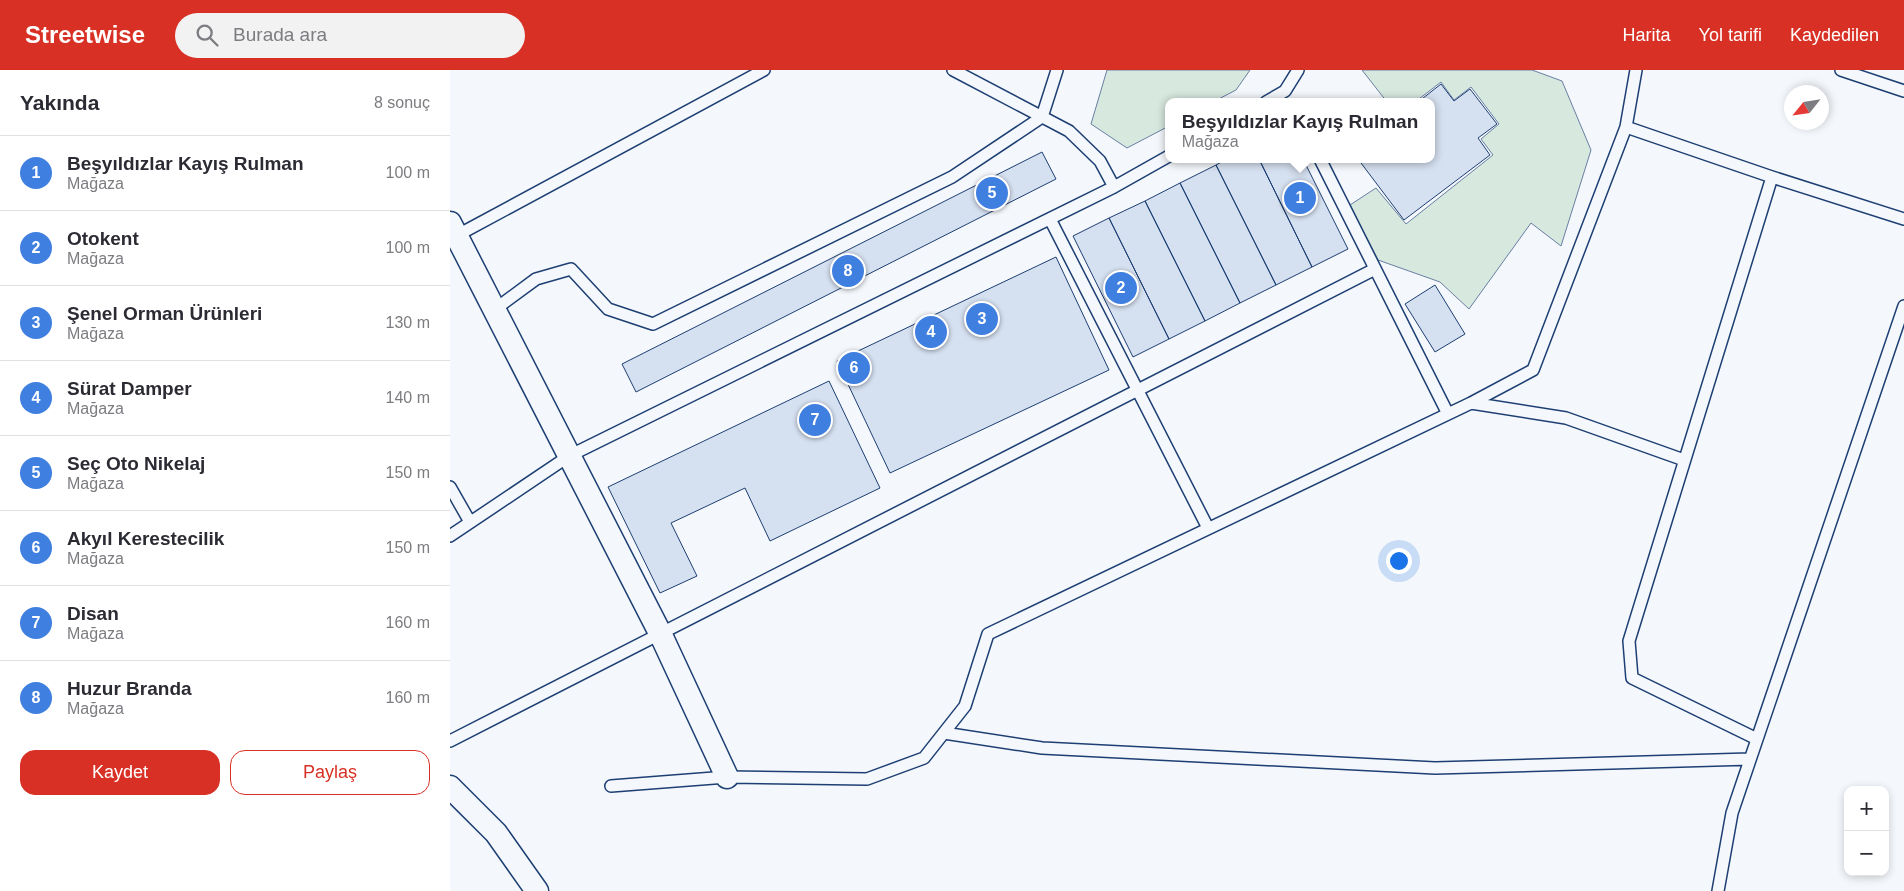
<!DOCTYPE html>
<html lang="tr">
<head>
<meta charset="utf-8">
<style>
	body { margin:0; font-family:Arial,sans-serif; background:#f2f2f3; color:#2b2b33 }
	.controls { position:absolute; right:15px; bottom:15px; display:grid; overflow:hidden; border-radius:10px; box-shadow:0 2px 8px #0003 }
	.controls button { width:45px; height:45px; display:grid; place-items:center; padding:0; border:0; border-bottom:1px solid #e1e1e2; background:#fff; color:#2b2b33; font:25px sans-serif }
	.compass { position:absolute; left:1334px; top:15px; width:45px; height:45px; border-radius:50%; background:#fff; box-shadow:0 2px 8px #0003; rotate:240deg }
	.you { position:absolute; left:948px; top:490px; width:18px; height:18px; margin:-12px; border:4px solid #fff; border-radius:50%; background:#1a73e8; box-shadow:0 0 0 8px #1a73e833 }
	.badge { display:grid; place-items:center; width:32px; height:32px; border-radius:50%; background:#d93025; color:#fff; font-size:16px; font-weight:700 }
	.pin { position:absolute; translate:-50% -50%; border:2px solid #fff; box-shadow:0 1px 5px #0006 }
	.popup { position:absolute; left:715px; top:28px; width:270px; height:65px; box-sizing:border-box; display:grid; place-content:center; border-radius:10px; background:#fff; filter:drop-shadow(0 1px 4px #0005); font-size:16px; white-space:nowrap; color:#7c7c81 }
	.popup b { font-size:19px; color:#2b2b33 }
	.popup::after { content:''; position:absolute; left:50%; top:100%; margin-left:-10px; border:10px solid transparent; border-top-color:#fff }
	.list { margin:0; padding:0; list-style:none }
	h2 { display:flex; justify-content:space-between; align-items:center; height:65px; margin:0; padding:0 20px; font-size:21px }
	h2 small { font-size:16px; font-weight:400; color:#7c7c81 }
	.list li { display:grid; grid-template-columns:32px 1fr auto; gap:15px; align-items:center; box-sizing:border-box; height:75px; padding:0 20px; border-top:1px solid #e1e1e2 }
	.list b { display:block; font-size:19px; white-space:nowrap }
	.list p { margin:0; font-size:16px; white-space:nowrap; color:#7c7c81 }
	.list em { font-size:16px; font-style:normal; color:#7c7c81 }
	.actions { display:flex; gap:10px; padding:15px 20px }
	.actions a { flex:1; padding:11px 0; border:1px solid #d93025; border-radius:15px; text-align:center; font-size:18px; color:#d93025 }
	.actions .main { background:#d93025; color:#fff }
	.icon { flex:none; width:28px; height:28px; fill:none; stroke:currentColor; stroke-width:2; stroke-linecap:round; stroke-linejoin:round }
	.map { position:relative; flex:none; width:1454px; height:821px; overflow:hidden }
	header { display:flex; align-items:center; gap:30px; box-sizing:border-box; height:70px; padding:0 25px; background:#d93025; color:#fff }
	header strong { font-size:24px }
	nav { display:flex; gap:28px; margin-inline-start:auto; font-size:18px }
	.search { width:350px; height:45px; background:#f2f2f3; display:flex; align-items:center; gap:12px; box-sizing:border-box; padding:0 18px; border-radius:28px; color:#7c7c81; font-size:19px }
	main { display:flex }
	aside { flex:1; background:#fff }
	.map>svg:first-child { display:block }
</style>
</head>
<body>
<header>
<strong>Streetwise</strong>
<div class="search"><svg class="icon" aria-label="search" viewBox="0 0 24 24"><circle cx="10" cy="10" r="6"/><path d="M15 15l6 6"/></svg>Burada ara</div>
<nav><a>Harita</a><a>Yol tarifi</a><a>Kaydedilen</a></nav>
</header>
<main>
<aside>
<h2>Yakında<small>8 sonuç</small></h2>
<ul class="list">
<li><span class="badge" style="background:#3f7fe0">1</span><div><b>Beşyıldızlar Kayış Rulman</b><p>Mağaza</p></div><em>100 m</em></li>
<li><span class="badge" style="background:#3f7fe0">2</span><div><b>Otokent</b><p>Mağaza</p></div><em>100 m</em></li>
<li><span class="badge" style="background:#3f7fe0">3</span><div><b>Şenel Orman Ürünleri</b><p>Mağaza</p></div><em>130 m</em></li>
<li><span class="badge" style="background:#3f7fe0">4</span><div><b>Sürat Damper</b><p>Mağaza</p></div><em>140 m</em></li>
<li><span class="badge" style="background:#3f7fe0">5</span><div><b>Seç Oto Nikelaj</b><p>Mağaza</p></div><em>150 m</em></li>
<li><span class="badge" style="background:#3f7fe0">6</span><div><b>Akyıl Kerestecilik</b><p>Mağaza</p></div><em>150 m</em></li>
<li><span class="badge" style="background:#3f7fe0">7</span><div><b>Disan</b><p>Mağaza</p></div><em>160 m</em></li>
<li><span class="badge" style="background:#3f7fe0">8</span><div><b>Huzur Branda</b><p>Mağaza</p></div><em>160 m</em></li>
</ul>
<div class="actions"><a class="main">Kaydet</a><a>Paylaş</a></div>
</aside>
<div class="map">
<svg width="1454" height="821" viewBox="0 0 1454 821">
	<rect width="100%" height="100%" fill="#f4f7fb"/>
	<!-- green -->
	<path fill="#d7e8df" stroke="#687fa3" d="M657,0H800L786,20L763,32H719V56L677,78L641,54Z
		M912,0H1082L1112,11L1141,80L1111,176L1081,153L1019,239L990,212L928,190L900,135L926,118L956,154L1043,85L1031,69L1049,54L1021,17L1004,30L991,12L965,32H937Z"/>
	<!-- building -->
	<path fill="#d5e0f0" stroke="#1d3f73" d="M991,14L1004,31L1020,19L1047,54L1028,68L1040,85L954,150L908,89H981V32H968Z
		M592,82L606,109L186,322L172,294Z
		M777,89H809L862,197L826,215L766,95Z
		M809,89H853L898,179L862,197Z
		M766,95L826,215L790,233L730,113Z
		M730,113L790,233L755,251L695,131Z
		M695,131L755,251L719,269L659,148Z
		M659,148L719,269L683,287L623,166Z
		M606,187L659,300L440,403L387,291Z
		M985,215L1015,264L985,282L955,234Z
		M379,311L430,418L320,471L295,418L221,453L247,506L210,523L158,417Z"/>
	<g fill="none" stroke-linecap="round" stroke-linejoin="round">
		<defs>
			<path id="service" d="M503,0L619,61L650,91L664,117
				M1391,0L1454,21
				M816,32L835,21L848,0
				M1176,57L1322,107L1454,149
				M870,89L998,344
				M600,149L758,458
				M6,166L314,0
				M44,240L86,209L121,199L158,239L203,254L502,107L592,47L607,0
				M1021,333L1116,348L1234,390
				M0,417L20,452
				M0,466L119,386L664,117L719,86
				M494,663L592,678L985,698L1300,689
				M1307,669L1182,608L1179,571L1322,107
				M0,671L925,199
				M161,716L277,707L417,709L474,688L515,636L538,564L1021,333L1083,300L1176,57L1186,0
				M1268,821L1282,743L1454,236"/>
			<path id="minor" d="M0,153L210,563L277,707
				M0,717L46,763L87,821"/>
		</defs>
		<!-- service casing -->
		<use href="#service" stroke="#1d3f73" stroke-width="14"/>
		<!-- minor casing -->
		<use href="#minor" stroke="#1d3f73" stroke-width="25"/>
		<!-- service -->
		<use href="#service" stroke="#f4f7fb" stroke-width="11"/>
		<!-- minor -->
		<use href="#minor" stroke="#f4f7fb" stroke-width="22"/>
	</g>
</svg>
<div class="controls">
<button>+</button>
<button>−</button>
</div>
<svg class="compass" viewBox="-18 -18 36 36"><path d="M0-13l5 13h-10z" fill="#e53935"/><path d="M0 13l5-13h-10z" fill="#7c7c81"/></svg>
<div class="you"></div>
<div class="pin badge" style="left:850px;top:128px;background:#3f7fe0">1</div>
<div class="popup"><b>Beşyıldızlar Kayış Rulman</b>Mağaza</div>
<div class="pin badge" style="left:671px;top:218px;background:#3f7fe0">2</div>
<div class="pin badge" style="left:532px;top:249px;background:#3f7fe0">3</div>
<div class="pin badge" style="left:481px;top:262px;background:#3f7fe0">4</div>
<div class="pin badge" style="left:542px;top:123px;background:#3f7fe0">5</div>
<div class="pin badge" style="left:404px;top:298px;background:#3f7fe0">6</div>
<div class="pin badge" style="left:365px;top:350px;background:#3f7fe0">7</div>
<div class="pin badge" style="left:398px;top:201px;background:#3f7fe0">8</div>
</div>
</main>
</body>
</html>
